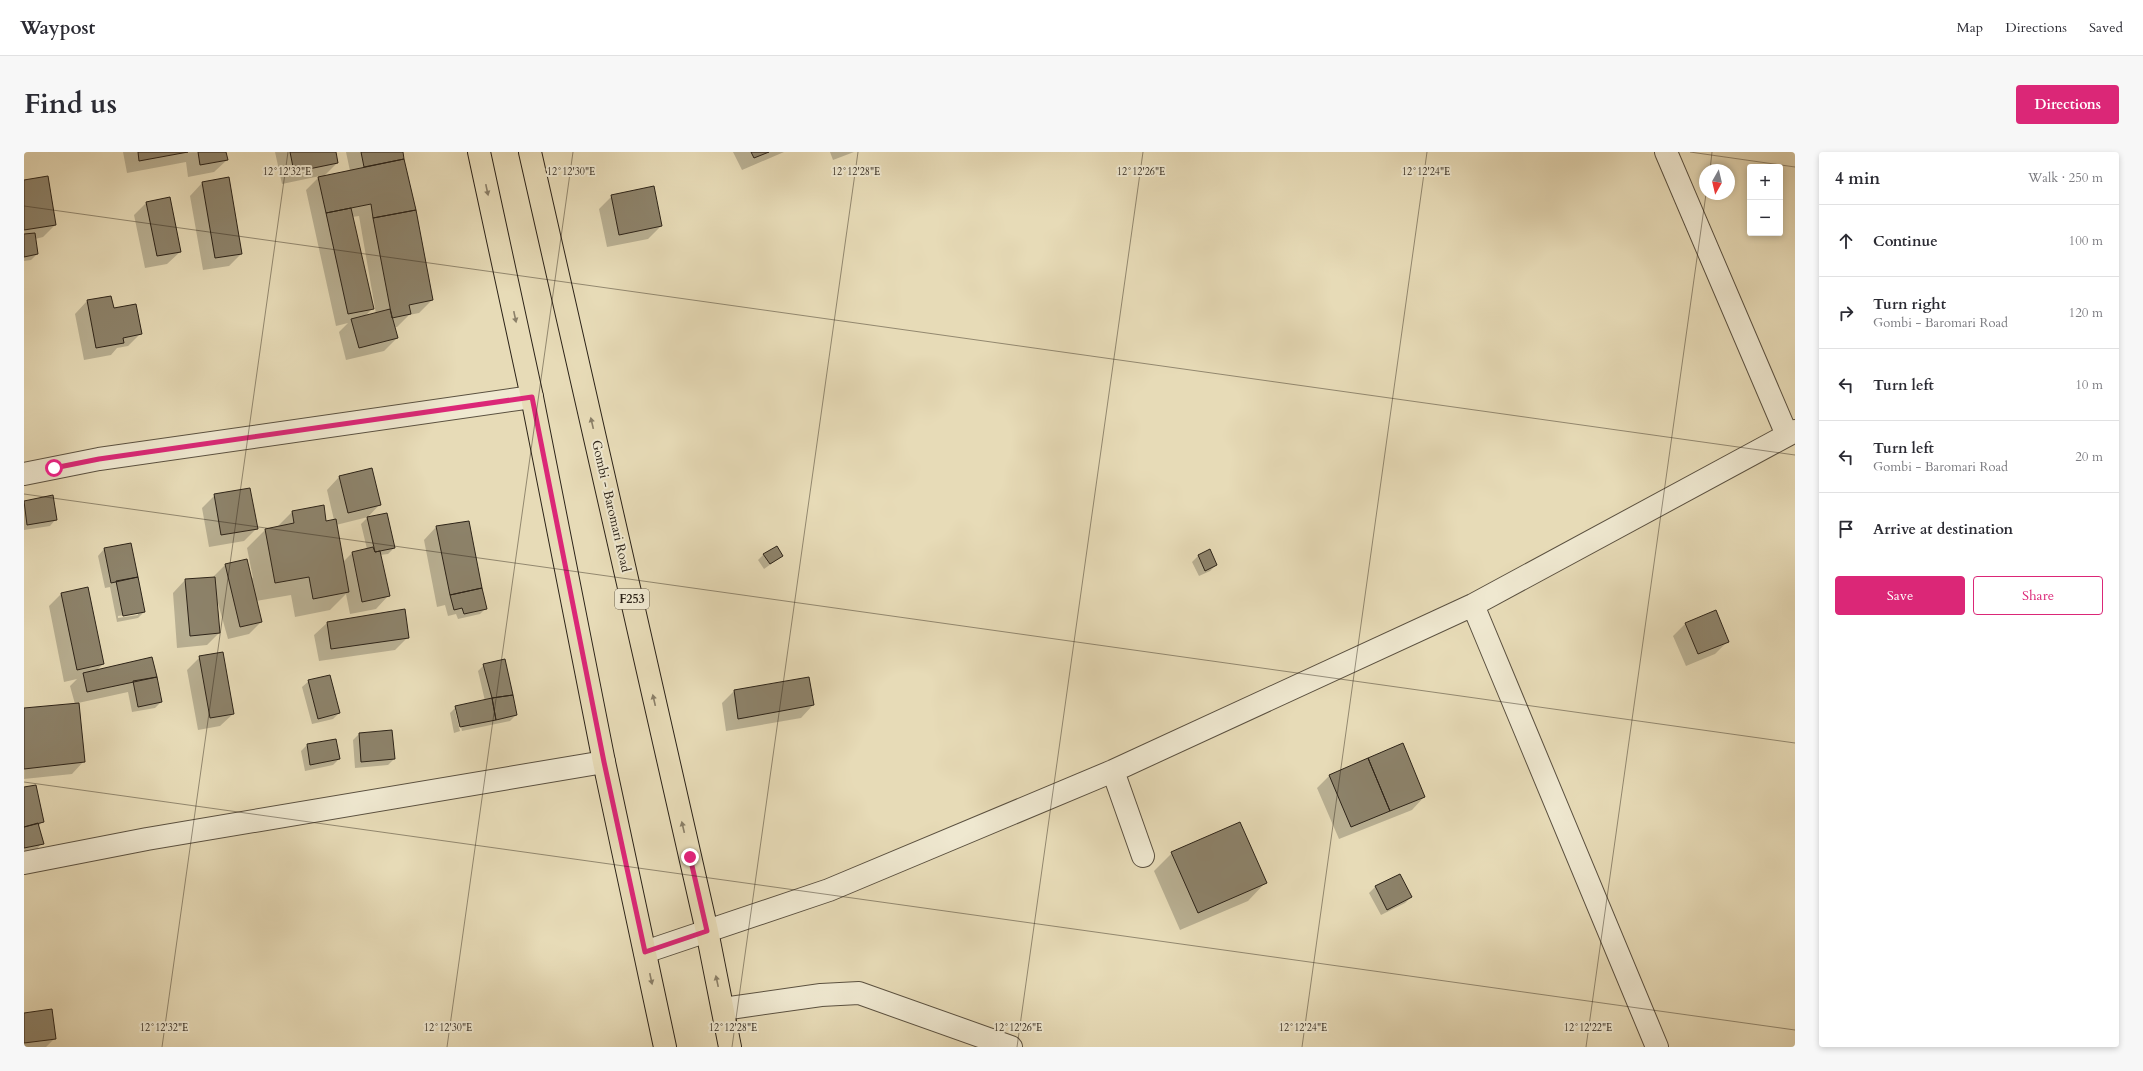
<!DOCTYPE html>
<html lang="en">
<head>
<meta charset="utf-8">
<style>
	body { margin:0; font-family:Cardo,serif; background:#f7f7f7; color:#2b2b33 }
	.controls { position:absolute; right:12px; top:12px; display:grid; overflow:hidden; border-radius:4px; box-shadow:0 2px 6px #0003 }
	.controls button { width:36px; height:36px; display:grid; place-items:center; padding:0; border:0; border-bottom:1px solid #e1e1e2; background:#fff; color:#2b2b33; font:20px sans-serif }
	.compass { position:absolute; left:1675px; top:12px; width:36px; height:36px; border-radius:50%; background:#fff; box-shadow:0 2px 6px #0003; rotate:188deg }
	.stop { position:absolute; width:12px; height:12px; margin:-9px; border:3px solid #db2777; border-radius:50%; background:#fff }
	.stop.end { background:#db2777; border-color:#fff; box-shadow:0 1px 4px #0008 }
	.list { margin:0; padding:0; list-style:none }
	h2 { display:flex; justify-content:space-between; align-items:center; height:52px; margin:0; padding:0 16px; font-size:17px }
	h2 small { font-size:13px; font-weight:400; color:#7c7c81 }
	.list li { display:grid; grid-template-columns:26px 1fr auto; gap:12px; align-items:center; box-sizing:border-box; height:72px; padding:0 16px; border-top:1px solid #e1e1e2 }
	.list b { display:block; font-size:15px; white-space:nowrap }
	.list p { margin:0; font-size:13px; white-space:nowrap; color:#7c7c81 }
	.list em { font-size:13px; font-style:normal; color:#7c7c81 }
	.actions { display:flex; gap:8px; padding:12px 16px }
	.actions a { flex:1; padding:9px 0; border:1px solid #db2777; border-radius:4px; text-align:center; font-size:14px; color:#db2777 }
	.actions .main { background:#db2777; color:#fff }
	.icon { flex:none; width:22px; height:22px; fill:none; stroke:currentColor; stroke-width:2; stroke-linecap:round; stroke-linejoin:round }
	.map { position:relative; flex:none; width:1771px; height:895px; overflow:hidden; border-radius:4px }
	header { display:flex; align-items:center; gap:24px; box-sizing:border-box; height:56px; padding:0 20px; background:#fff; border-bottom:1px solid #e1e1e2 }
	header strong { font-size:19px }
	nav { display:flex; gap:22px; margin-inline-start:auto; font-size:14px }
	.intro { display:flex; align-items:center; justify-content:space-between; box-sizing:border-box; height:96px; padding:0 24px }
	h1 { margin:0; font-size:28px }
	.button { padding:10px 18px; border-radius:4px; background:#db2777; color:#fff; font-size:14px; font-weight:700 }
	main { display:flex; gap:24px; padding:0 24px }
	aside { flex:1; background:#fff; border-radius:4px; box-shadow:0 2px 6px #0003 }
	.map>svg:first-child { display:block }
</style>
</head>
<body>
<header>
<strong>Waypost</strong>
<nav><a>Map</a><a>Directions</a><a>Saved</a></nav>
</header>
<div class="intro"><h1>Find us</h1><a class="button">Directions</a></div>
<main>
<div class="map">
<svg width="1771" height="895" viewBox="0 0 1771 895">
	<rect width="100%" height="100%" fill="#e7dbb7"/>
	<filter id="stains"><feTurbulence type="fractalNoise" baseFrequency=".005" numOctaves="4"/><feColorMatrix values="0 0 0 0 .2 0 0 0 0 .09 0 0 0 0 .02 0 0 0 .5 -.17"/></filter>
	<radialGradient id="worn" r=".72"><stop offset=".6" stop-color="#630" stop-opacity="0"/><stop offset="1" stop-color="#630" stop-opacity=".3"/></radialGradient>
	<!-- shadow -->
	<path fill="#0003" fill-rule="evenodd" d="M99,0H201L203,8L190,20L164,25L162,10L103,21Z
		M251,0H311L313,11L300,24L326,19L322,0H377L408,148L395,161L385,163L373,175H370L373,186L360,199L322,208L315,180L324,171L312,174L282,38L296,24L258,32ZM335,64L352,162L340,165L349,156L328,65Z
		M709,0H760L718,18Z
		M806,0H830L809,8Z
		M204,27L217,102L205,114L179,118L166,44L178,31Z
		M0,29L31,73L19,85L11,87L13,102L7,108L0,109Z
		M588,44L637,74L624,87L583,95L575,57Z
		M123,50L156,100L143,112L121,116L110,63Z
		M87,145L89,157L117,181L104,194L93,196L87,203L60,208L51,162L63,149Z
		M348,317L356,352L344,365L312,373L319,410L328,401L343,397L337,372L343,366L370,396L364,402L356,403L364,444L352,457L326,462L322,442L306,458L271,465L267,443L232,449L237,470L225,482L204,487L192,444L195,481L183,493L153,496L149,441L161,428L188,426L201,413L229,426L223,396L241,378L252,376L268,360L302,370L310,368L303,338L315,325Z
		M191,343L233,376L220,389L185,395L178,356Z
		M28,344L32,367L26,374L0,378V350Z
		M412,375L462,456L456,462L434,467L432,462L424,464L421,453L413,455L400,388Z
		M106,392L120,460L114,466L93,470L86,435L81,436L74,404L80,397ZM114,461V463L94,466V464Z
		M1186,398L1192,413L1186,419L1175,424L1168,410L1174,404Z
		M740,402L758,404L740,417L734,408Z
		M37,442L79,512L73,518L128,506L137,550L131,556L108,560L104,540L54,551L60,609L48,622L0,627V557L51,552L46,534L53,527L40,530L25,454Z
		M380,459L384,485L371,498L295,509L290,483L303,471Z
		M1662,471L1704,489L1691,502L1662,514L1649,484Z
		M176,505L209,562L196,574L174,578L163,518Z
		M460,513L492,563L486,569L438,579L433,558H431L436,579L430,581L426,561L432,555L461,549L454,519Z
		M285,529L315,561L309,567L288,572L278,535Z
		M710,539L789,553L777,566L702,579L698,551Z
		M367,579L370,607L364,613L331,616L329,588L335,582Z
		M283,593L315,607L309,613L281,619L277,599Z
		M1305,624L1400,645L1388,658L1315,687L1293,636Z
		M0,636L18,670L14,675L18,691L12,698L0,701Z
		M1148,701L1242,730L1224,749L1156,778L1130,719Z
		M1376,723L1387,745L1381,751L1357,763L1345,741L1351,735Z
		M0,862L31,886L22,895H0Z"/>
	<!-- building -->
	<path fill="#8d836b" stroke="#2c2318" d="M114,0H164L115,9Z
		M174,0H202L204,8L176,13Z
		M266,0H312L314,11L270,20Z
		M337,0H379L380,7L340,15Z
		M727,0H745L730,6Z
		M380,7L392,58L349,66L347,52L302,61L294,25Z
		M24,24L32,73L0,78V28Z
		M205,25L218,102L191,106L178,30Z
		M630,34L638,74L595,83L587,43Z
		M146,45L157,100L133,104L122,50Z
		M327,56L350,157L324,162L302,61Z
		M392,58L409,148L385,153L387,162L368,166L349,66Z
		M11,81L14,102L0,105V82Z
		M87,144L90,156L112,152L118,182L99,186L100,191L72,196L63,148Z
		M366,157L374,186L335,196L327,167Z
		M348,316L357,353L324,361L315,324Z
		M226,336L234,377L197,383L190,342Z
		M29,343L33,368L3,373L0,349Z
		M300,353L302,369L312,367L325,440L289,447L285,425L251,431L241,377L270,371L268,359Z
		M363,361L371,396L351,400L343,365Z
		M445,369L458,436L426,443L412,374Z
		M107,391L114,425L87,431L80,396Z
		M753,394L759,404L746,412L739,402Z
		M349,395L351,400L356,399L366,444L338,450L328,400Z
		M1186,397L1193,413L1181,419L1174,403Z
		M223,407L238,470L216,475L201,412Z
		M114,425L121,460L99,464L92,429Z
		M191,425L196,481L166,484L161,427Z
		M64,435L80,512L53,518L37,441Z
		M458,436L463,457L440,462L438,456L430,458L426,443Z
		M381,457L385,486L307,497L303,470Z
		M1692,458L1705,490L1674,502L1661,471Z
		M199,500L210,562L186,566L175,504Z
		M128,505L133,525L63,540L59,521Z
		M481,507L489,543L468,546L459,512Z
		M306,523L316,561L294,567L284,528Z
		M133,525L138,550L114,555L109,529Z
		M785,525L790,553L714,567L710,538Z
		M489,543L493,563L472,568L468,546Z
		M468,546L472,568L436,575L431,554Z
		M55,551L61,610L0,617V556Z
		M368,578L371,607L337,610L335,581Z
		M312,587L316,607L286,613L283,592Z
		M1379,591L1401,645L1366,659L1344,606Z
		M1344,606L1366,659L1327,675L1305,623Z
		M12,633L20,670L0,675V635Z
		M1216,670L1243,731L1174,761L1147,700Z
		M14,671L20,692L0,696V675Z
		M1376,722L1388,745L1363,758L1351,734Z
		M28,857L32,887L0,891V861Z"/>
	<g fill="none" stroke-linecap="round" stroke-linejoin="round">
		<defs>
			<path id="minor" d="M1642,0L1763,283
				M0,322L75,307L508,245
				M1449,453L1633,895
				M1089,619L1119,704
				M0,711L123,687L580,610
				M621,800L805,738L1089,619L1449,453L1771,279
				M699,857L797,843L835,841L987,895"/>
			<path id="major" d="M455,0L508,245L580,610L641,895
				M506,0L683,779L706,895"/>
		</defs>
		<!-- minor casing -->
		<use href="#minor" stroke="#5b5140" stroke-width="24"/>
		<!-- major casing -->
		<use href="#major" stroke="#2c2318" stroke-width="24"/>
		<!-- minor -->
		<use href="#minor" stroke="#efe8d0" stroke-width="22"/>
		<!-- major -->
		<use href="#major" stroke="#e7dbb7" stroke-width="22"/>
	</g>
	<!-- one-way arrows -->
	<defs><path id="oneway-solid" d="M-6-.8H1V-3.2L6.5 0L1 3.2V.8H-6Z"/></defs>
	<g fill="#8a7f68">
		<use href="#oneway-solid" transform="translate(463 38) rotate(78)"/>
		<use href="#oneway-solid" transform="translate(491 165) rotate(78)"/>
		<use href="#oneway-solid" transform="translate(568 271) rotate(-103)"/>
		<use href="#oneway-solid" transform="translate(630 548) rotate(-103)"/>
		<use href="#oneway-solid" transform="translate(659 675) rotate(-103)"/>
		<use href="#oneway-solid" transform="translate(627 827) rotate(78)"/>
		<use href="#oneway-solid" transform="translate(693 829) rotate(-102)"/>
	</g>
	<g fill="none" stroke-linecap="round" stroke-linejoin="round">
		<!-- route -->
		<path stroke="#db2777" stroke-width="5" d="M30,316L75,307L508,245L580,610L621,800L683,779L666,705"/>
	</g>
	<!-- ticks -->
	<path fill="none" stroke="#2c2318" stroke-width="1" stroke-opacity="0.45" d="M1666,0L1771,15M1686,18L1688,0M0,54L1771,303M0,342L1771,591M0,630L1771,878M138,895L264,0M423,895L549,0M708,895L834,0M993,895L1119,0M1278,895L1403,0M1562,895L1682,42"/>
	<g text-anchor="middle" dominant-baseline="central" stroke-width="4" stroke-linejoin="round" paint-order="stroke">
		<!-- shield labels -->
		<rect fill="#efe8d0" stroke="#665e4f" stroke-width="1" x="591" y="437" width="34" height="20" rx="3"/>
		<g font-size="12" font-weight="bold" fill="#2c2318">
			<text x="608" y="447">F253</text>
		</g>
		<!-- street labels -->
		<g font-size="13" fill="#2c2318" stroke="#efe8d0">
			<text transform="translate(587 354) rotate(77)">Gombi - Baromari Road</text>
		</g>
	</g>
	<g font-size="10" text-anchor="middle" fill="#2c2318" stroke="#efe8d0" stroke-width="4" stroke-linejoin="round" paint-order="stroke">
		<text x="263" y="23">12°12'32"E</text>
		<text x="547" y="23">12°12'30"E</text>
		<text x="832" y="23">12°12'28"E</text>
		<text x="1117" y="23">12°12'26"E</text>
		<text x="1402" y="23">12°12'24"E</text>
		<text x="140" y="879">12°12'32"E</text>
		<text x="424" y="879">12°12'30"E</text>
		<text x="709" y="879">12°12'28"E</text>
		<text x="994" y="879">12°12'26"E</text>
		<text x="1279" y="879">12°12'24"E</text>
		<text x="1564" y="879">12°12'22"E</text>
	</g>
	<rect width="100%" height="100%" filter="url(#stains)"/>
	<rect width="100%" height="100%" fill="url(#worn)"/>
</svg>
<div class="controls">
<button>+</button>
<button>−</button>
</div>
<svg class="compass" viewBox="-18 -18 36 36"><path d="M0-13l5 13h-10z" fill="#e53935"/><path d="M0 13l5-13h-10z" fill="#7c7c81"/></svg>
<div class="stop" style="left:30px;top:316px"></div>
<div class="stop end" style="left:666px;top:705px"></div>
</div>
<aside>
<h2>4 min<small>Walk · 250 m</small></h2>
<ul class="list">
<li><svg class="icon" aria-label="ahead" viewBox="0 0 24 24"><path d="M12 20V5M6 11l6-6 6 6"/></svg><div><b>Continue</b></div><em>100 m</em></li>
<li><svg class="icon" aria-label="right" viewBox="0 0 24 24"><path d="M7 20v-9h11M14 6l5 5-5 5"/></svg><div><b>Turn right</b><p>Gombi - Baromari Road</p></div><em>120 m</em></li>
<li><svg class="icon" aria-label="left" viewBox="0 0 24 24"><path d="M17 20v-9H6M10 6l-5 5 5 5"/></svg><div><b>Turn left</b></div><em>10 m</em></li>
<li><svg class="icon" aria-label="left" viewBox="0 0 24 24"><path d="M17 20v-9H6M10 6l-5 5 5 5"/></svg><div><b>Turn left</b><p>Gombi - Baromari Road</p></div><em>20 m</em></li>
<li><svg class="icon" aria-label="arrive" viewBox="0 0 24 24"><path d="M6 21V4h12l-3 4 3 4H6"/></svg><div><b>Arrive at destination</b></div></li>
</ul>
<div class="actions"><a class="main">Save</a><a>Share</a></div>
</aside>
</main>
</body>
</html>
